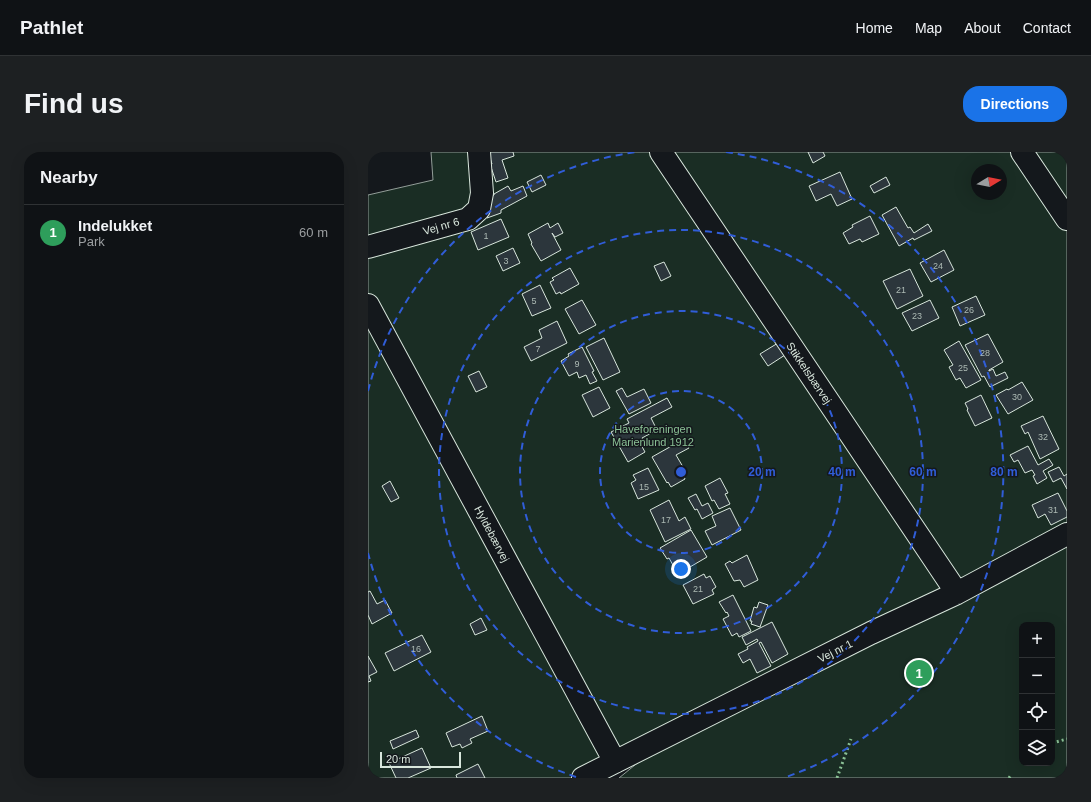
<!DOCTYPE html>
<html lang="en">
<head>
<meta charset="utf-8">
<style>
	body { margin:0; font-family:Helvetica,sans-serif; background:#1d2022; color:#f1f3f6 }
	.controls { position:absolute; right:12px; bottom:12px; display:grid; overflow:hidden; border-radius:8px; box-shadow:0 4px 16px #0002 }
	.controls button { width:36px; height:36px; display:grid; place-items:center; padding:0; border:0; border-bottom:1px solid #2f3234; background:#0f1215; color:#f1f3f6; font:20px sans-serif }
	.compass { position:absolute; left:603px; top:12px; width:36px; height:36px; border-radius:50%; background:#0f1215; box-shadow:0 4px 16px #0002; rotate:80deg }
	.scale { position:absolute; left:12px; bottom:10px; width:81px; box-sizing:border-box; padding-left:4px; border:2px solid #d8e6dc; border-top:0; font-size:11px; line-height:14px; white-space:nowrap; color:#d8e6dc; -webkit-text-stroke:3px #14181c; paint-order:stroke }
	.you { position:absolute; left:313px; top:417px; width:14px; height:14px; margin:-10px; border:3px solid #fff; border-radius:50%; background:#1a73e8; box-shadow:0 0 0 6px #1a73e833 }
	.badge { display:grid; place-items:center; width:26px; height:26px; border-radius:50%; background:#1a73e8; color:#fff; font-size:13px; font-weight:700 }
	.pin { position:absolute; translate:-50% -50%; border:2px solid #fff; box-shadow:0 1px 4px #0006 }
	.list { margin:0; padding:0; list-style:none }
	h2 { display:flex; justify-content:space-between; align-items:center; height:52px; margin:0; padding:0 16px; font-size:17px }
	h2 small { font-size:13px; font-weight:400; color:#9b9ea0 }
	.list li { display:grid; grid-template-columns:26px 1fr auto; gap:12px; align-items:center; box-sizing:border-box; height:56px; padding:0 16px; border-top:1px solid #2f3234 }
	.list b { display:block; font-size:15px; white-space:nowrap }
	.list p { margin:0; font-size:13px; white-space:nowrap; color:#9b9ea0 }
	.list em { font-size:13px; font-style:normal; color:#9b9ea0 }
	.icon { flex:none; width:22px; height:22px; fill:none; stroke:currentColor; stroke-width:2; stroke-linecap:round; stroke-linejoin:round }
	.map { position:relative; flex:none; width:699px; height:626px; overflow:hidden; border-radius:16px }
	header { display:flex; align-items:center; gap:24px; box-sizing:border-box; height:56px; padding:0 20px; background:#0f1215; border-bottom:1px solid #2f3234 }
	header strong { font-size:19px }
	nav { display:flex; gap:22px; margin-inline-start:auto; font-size:14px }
	.intro { display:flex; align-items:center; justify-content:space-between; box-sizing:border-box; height:96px; padding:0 24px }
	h1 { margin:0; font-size:28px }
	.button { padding:10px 18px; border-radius:16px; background:#1a73e8; color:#fff; font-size:14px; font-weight:700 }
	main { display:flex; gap:24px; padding:0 24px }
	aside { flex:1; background:#0f1215; border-radius:16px; box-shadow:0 4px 16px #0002 }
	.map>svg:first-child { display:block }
</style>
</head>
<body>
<header>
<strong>Pathlet</strong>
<nav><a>Home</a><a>Map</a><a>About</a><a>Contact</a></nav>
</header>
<div class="intro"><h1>Find us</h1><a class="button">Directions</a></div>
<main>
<aside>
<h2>Nearby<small></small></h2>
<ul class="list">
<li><span class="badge" style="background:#2e9e5b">1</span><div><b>Indelukket</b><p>Park</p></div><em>60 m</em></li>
</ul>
</aside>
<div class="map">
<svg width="699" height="626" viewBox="0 0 699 626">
	<rect width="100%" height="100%" fill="#14181c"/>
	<!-- green -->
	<path fill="#1a2d24" stroke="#939e99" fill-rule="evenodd" d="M63,0H699V626H251L278,604L227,626H0V43L65,28ZM609,18H633V42H609ZM654,473H684V611H654Z"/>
	<!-- building -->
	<path fill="#2c363c" stroke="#d8e6dc" d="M120,0H145L146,4L134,8L140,26L128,30L122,12H124Z
		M440,0H455L457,4L445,11Z
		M472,20L484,47L469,54L463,42L448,49L441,34Z
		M173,23L178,33L164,40L159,30Z
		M518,25L522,33L506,41L502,34Z
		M140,34L143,39L155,34L159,44L133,58V61L119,66L123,44L126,43V42Z
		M528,55L540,76L542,75L546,81L560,72L564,79L546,88L545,86L531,94L514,63Z
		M502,64L511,82L494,90L492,87L481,92L475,81L485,75L484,73Z
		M133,67L141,85L110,98L103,80Z
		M180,71L182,76L190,71L195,81L187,85L184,81L193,98L173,109L163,92L164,91L160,82Z
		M145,96L152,111L135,119L128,104Z
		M576,98L586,118L563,130L552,111Z
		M296,110L303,124L293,129L286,114Z
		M202,116L211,132L193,142L192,140L188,142L182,130L186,128L184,126Z
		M542,117L555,144L529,157L515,129Z
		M172,133L183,156L164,164L154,142Z
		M608,144L617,163L592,174L584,155Z
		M214,148L228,173L211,182L197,157Z
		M562,148L571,166L544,179L534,161Z
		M189,169L199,191L163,209L156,195L174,186L171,178Z
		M620,182L635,210L621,218V219L625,217L628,224L637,220L640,226L622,235L616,224L614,225L597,193Z
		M236,186L252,220L235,228L218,195Z
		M591,189L613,228L598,236L592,226L588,228L581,215L585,213L576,198Z
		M410,191L417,203L400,214L392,202Z
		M214,195L226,219L224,220L229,229L222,232L218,223L211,226L209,220L201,224L193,209L201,204L200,202Z
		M111,219L119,235L108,240L100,224Z
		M654,230L665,248L640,262L628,243L639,237L640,238Z
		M231,235L242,256L225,265L214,243Z
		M254,236L259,245L276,237L283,251L261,262L248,239Z
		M613,243L624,266L607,274L599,258L600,257L597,251Z
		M299,246L304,255L283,266L289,278L274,286L275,288L272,291L277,300L260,310L243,280L261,271L259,267Z
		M675,264L691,297L672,307L660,280L657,282L653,274Z
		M316,287L321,296L308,303L318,320L315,322L317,327L303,335L300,330L299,331L284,305Z
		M660,294L670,313L681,307L685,313L675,319L679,326L669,332L665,324L667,323L664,318L657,321L650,308L646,310L642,303Z
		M691,315L696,324L699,322V337L693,326L685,330L680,320Z
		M280,316L291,338L270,347L263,331L268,328L265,323Z
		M352,326L360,341L357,342L362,352L351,357L346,348L344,349L337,334Z
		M22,329L31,346L23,350L14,334Z
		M690,341L699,359V365L683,373L677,362L670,366L664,353Z
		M328,342L334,354L340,351L345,361L334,367L329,357L327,358L320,346Z
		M301,348L311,369L317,365L323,377L297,390L282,358Z
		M362,356L373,378L344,393L337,379L348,374L344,364Z
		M323,378L339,405L310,422L301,406L299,407L292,396Z
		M379,403L390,428L376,435L372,428L366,429L357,412L362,409L364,411Z
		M336,422L338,426L342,424L348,435L344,438L346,442L325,452L315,433Z
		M2,439L9,452L17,448L24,461L4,472L0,463V440Z
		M365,443L383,479L371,485L369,481L364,484L355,467L361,464L359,460L358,461L351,450Z
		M391,450L400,453L392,475L383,472L384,469H382L386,455L389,456Z
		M113,466L119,478L107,483L102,472Z
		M404,470L420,502L404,511L393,490L391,491L403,514L389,521L382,507L375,511L370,502L380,497L379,495L390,489L389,487L378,493L374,485Z
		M54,483L63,500L26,519L17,501Z
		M0,504L9,520L1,524L3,529L0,530Z
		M114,564L120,579L102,587L104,591L94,596L92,592L84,595L78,581Z
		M48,578L51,585L25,597L22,589Z
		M54,596L63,616L40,626H28L21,611Z
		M110,612L117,626H89L88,623Z"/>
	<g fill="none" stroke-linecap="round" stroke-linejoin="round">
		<defs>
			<path id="minor" d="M293,0L589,441
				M654,0L699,67
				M0,95L100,67L111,57L114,41L111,0
				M0,153L247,610
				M215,626L503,481L589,441L699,382"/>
		</defs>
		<!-- minor casing -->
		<use href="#minor" stroke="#d8e6dc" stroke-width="24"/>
		<!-- minor -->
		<use href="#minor" stroke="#14181c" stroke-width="22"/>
		<!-- hedge -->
		<path stroke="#8ac095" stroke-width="3" stroke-dasharray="2 3" stroke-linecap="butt" d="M684,591L699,587
			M469,626L483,587
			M641,626L643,623"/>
	</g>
	<!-- distance rings -->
	<g fill="none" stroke="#305dd8" stroke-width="2" stroke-dasharray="7 5">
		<circle cx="313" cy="320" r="81"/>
		<circle cx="313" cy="320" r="161"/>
		<circle cx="313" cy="320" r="242"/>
		<path d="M208 625A323 323 0 0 1 0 401M0 239A323 323 0 0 1 268 0M358 0A323 323 0 0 1 418 625"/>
	</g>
	<g text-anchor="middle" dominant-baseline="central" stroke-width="3" stroke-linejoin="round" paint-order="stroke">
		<!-- number labels -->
		<g font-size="9" fill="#adbab4">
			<text x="118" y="84">1</text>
			<text x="138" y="109">3</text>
			<text x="570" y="114">24</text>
			<text x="533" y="138">21</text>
			<text x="166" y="149">5</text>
			<text x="601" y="158">26</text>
			<text x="549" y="164">23</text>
			<text x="170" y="197">7</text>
			<text x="617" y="201">28</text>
			<text x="209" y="212">9</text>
			<text x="595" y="216">25</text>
			<text x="649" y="245">30</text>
			<text x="675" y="285">32</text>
			<text x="276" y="335">15</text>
			<text x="685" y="358">31</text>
			<text x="298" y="368">17</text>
			<text x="330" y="437">21</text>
			<text x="48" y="497">16</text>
		</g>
		<!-- street labels -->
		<g font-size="11" fill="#d8e6dc" stroke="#14181c">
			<text transform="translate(73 74) rotate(-16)">Vej nr 6</text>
			<text transform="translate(441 221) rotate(56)">Stikkelsbærvej</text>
			<text transform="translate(124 382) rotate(62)">Hyldebærvej</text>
			<text transform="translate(467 499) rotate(-27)">Vej nr 1</text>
		</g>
		<!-- park labels -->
		<g font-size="11" fill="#8ac095" stroke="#14181c">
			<text x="285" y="277">Haveforeningen<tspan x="285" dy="13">Marienlund 1912</tspan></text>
		</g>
	</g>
	<circle cx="313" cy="320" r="6" fill="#305dd8" stroke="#14181c" stroke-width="2"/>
	<g font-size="12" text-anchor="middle" font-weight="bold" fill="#305dd8" stroke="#14181c" stroke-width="3" stroke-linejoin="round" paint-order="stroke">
		<text x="394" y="324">20 m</text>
		<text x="474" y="324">40 m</text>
		<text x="555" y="324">60 m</text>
		<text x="636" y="324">80 m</text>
	</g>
</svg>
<div class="controls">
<button>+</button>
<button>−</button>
<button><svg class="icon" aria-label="locate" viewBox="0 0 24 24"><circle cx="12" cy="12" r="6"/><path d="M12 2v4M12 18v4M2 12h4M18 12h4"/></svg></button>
<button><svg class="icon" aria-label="layers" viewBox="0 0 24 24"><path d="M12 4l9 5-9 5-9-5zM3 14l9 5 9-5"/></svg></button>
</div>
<svg class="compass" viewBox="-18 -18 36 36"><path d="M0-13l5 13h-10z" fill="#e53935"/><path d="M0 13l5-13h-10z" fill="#9b9ea0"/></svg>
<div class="scale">20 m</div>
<div class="you"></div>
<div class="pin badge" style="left:551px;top:521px;background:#2e9e5b">1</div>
</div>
</main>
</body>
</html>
